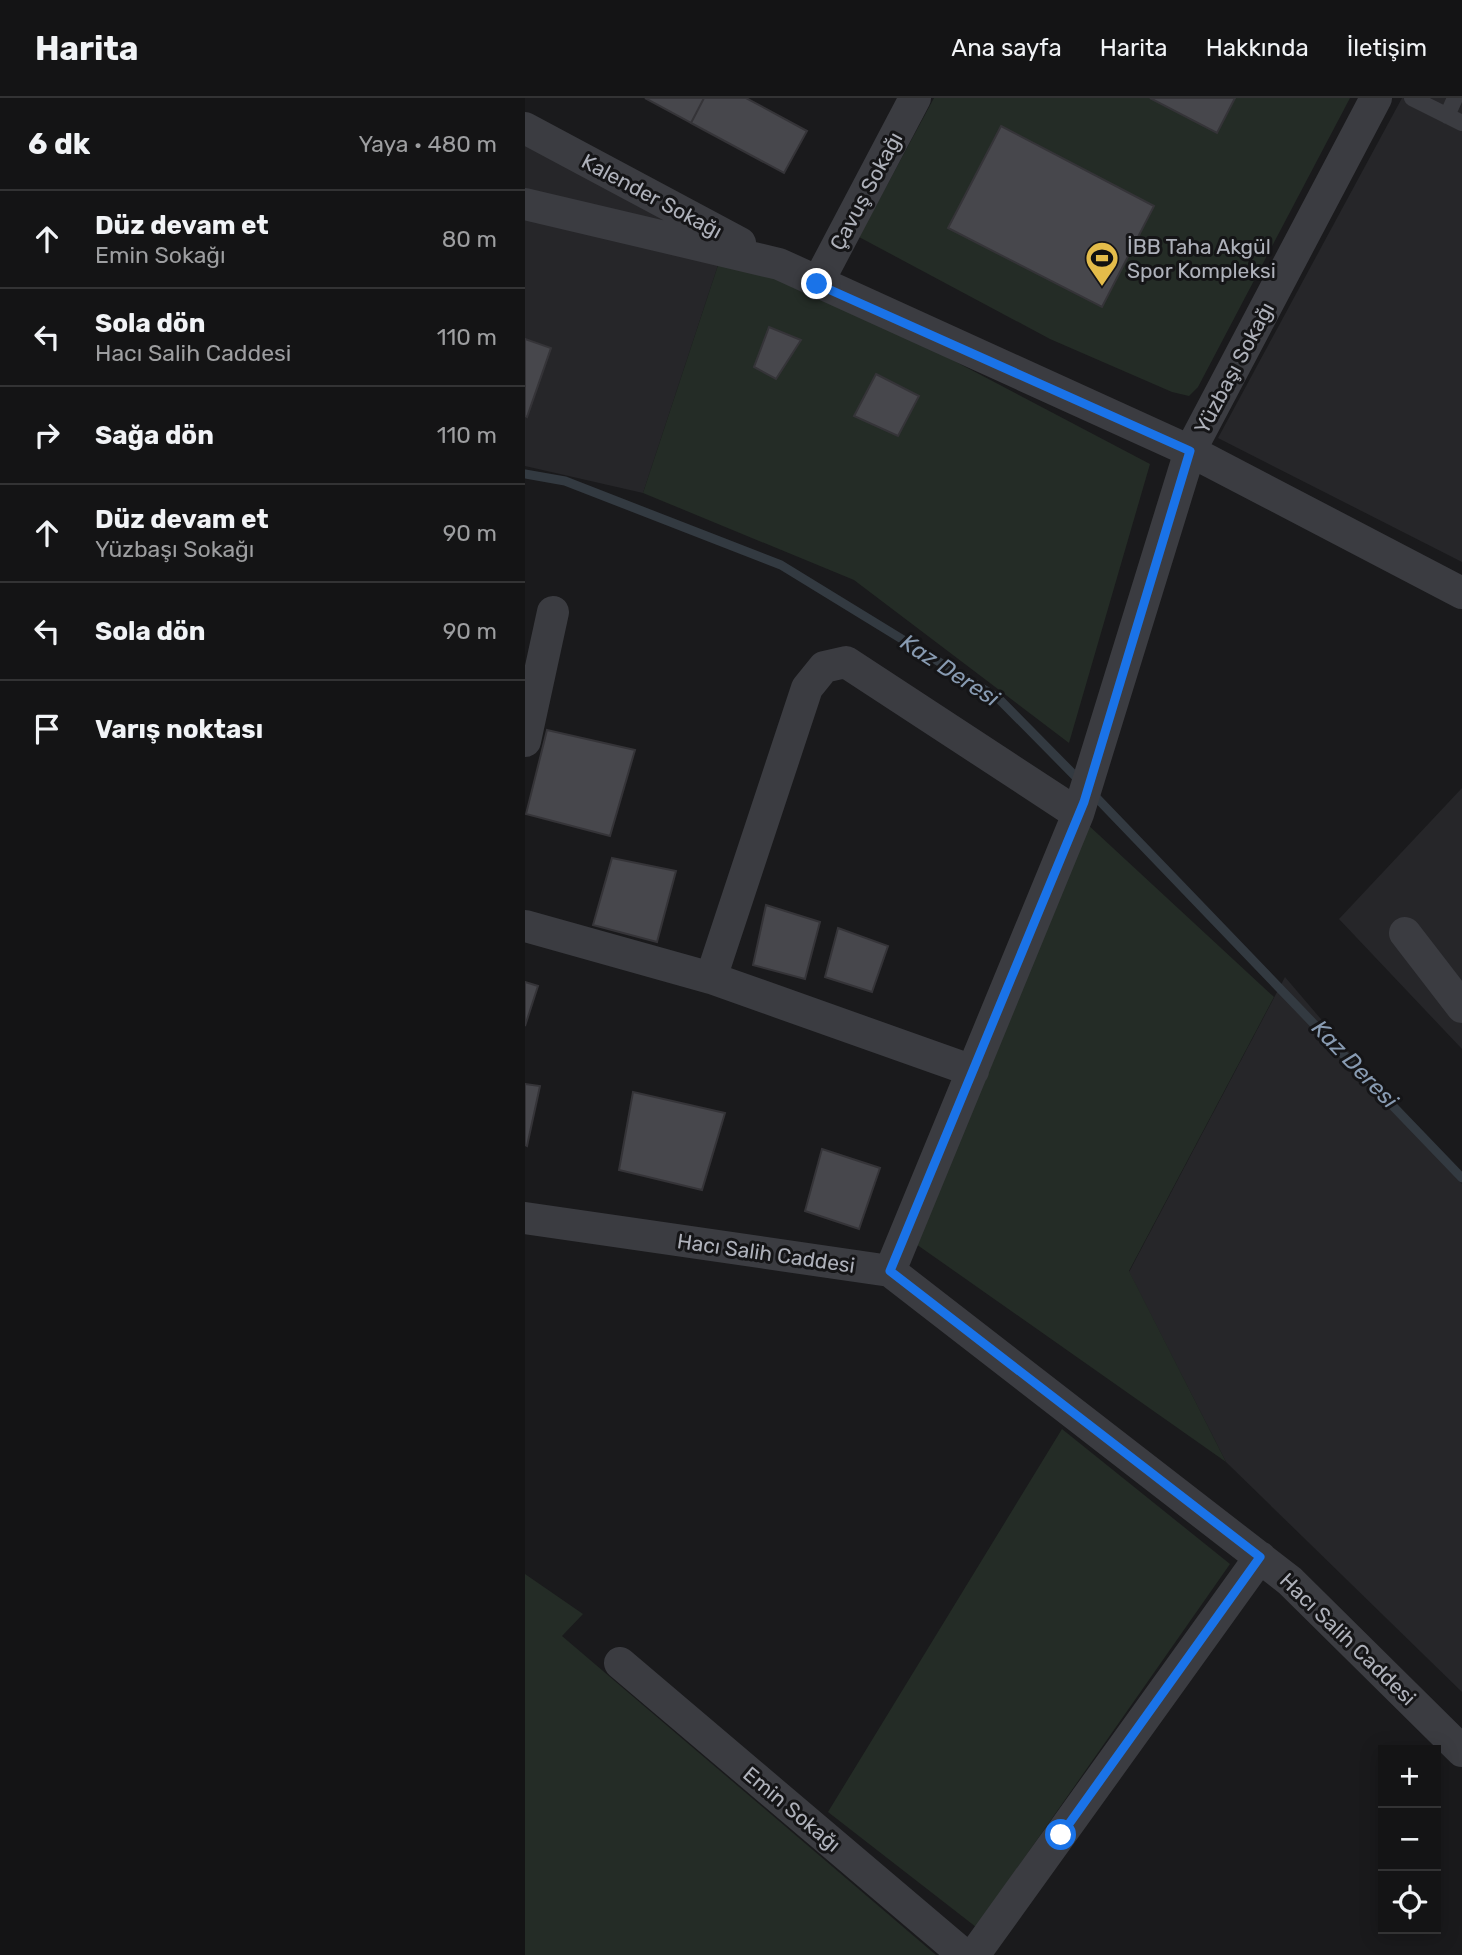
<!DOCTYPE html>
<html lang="tr">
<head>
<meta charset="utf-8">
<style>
	body { margin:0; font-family:Rubik,sans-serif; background:#212122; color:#f1f3f6 }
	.controls { position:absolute; right:21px; bottom:21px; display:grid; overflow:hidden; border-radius:0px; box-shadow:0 4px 18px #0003 }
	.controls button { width:63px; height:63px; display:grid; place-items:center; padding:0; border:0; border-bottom:2px solid #333334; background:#141415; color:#f1f3f6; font:35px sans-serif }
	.stop { position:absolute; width:21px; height:21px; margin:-16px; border:5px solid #1a73e8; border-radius:50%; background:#fff }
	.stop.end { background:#1a73e8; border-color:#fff; box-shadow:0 2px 7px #0008 }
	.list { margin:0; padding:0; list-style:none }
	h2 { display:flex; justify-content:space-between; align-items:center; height:91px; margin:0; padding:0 28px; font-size:30px }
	h2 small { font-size:23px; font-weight:400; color:#9d9ea0 }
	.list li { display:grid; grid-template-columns:46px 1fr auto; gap:21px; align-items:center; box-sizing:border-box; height:98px; padding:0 28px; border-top:2px solid #333334 }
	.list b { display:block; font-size:26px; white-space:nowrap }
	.list p { margin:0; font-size:23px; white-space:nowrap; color:#9d9ea0 }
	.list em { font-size:23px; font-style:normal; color:#9d9ea0 }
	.icon { flex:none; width:38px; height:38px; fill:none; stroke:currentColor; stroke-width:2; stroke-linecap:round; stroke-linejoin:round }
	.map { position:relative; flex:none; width:937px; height:1857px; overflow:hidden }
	header { display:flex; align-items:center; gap:42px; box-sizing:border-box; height:98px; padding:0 35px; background:#141415; border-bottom:2px solid #333334 }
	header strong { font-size:33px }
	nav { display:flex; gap:38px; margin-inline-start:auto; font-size:24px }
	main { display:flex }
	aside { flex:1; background:#141415 }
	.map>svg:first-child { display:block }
</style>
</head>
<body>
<header>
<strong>Harita</strong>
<nav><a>Ana sayfa</a><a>Harita</a><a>Hakkında</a><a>İletişim</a></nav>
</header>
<main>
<aside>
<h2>6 dk<small>Yaya · 480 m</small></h2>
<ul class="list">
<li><svg class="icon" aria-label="ahead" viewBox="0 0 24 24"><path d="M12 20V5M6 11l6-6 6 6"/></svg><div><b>Düz devam et</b><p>Emin Sokağı</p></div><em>80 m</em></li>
<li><svg class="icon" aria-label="left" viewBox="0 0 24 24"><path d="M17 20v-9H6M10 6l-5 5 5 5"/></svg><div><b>Sola dön</b><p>Hacı Salih Caddesi</p></div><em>110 m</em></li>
<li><svg class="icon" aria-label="right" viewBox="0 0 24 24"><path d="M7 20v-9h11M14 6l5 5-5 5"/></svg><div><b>Sağa dön</b></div><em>110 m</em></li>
<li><svg class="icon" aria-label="ahead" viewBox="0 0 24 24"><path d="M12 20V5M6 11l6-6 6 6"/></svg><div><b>Düz devam et</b><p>Yüzbaşı Sokağı</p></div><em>90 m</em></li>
<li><svg class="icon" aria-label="left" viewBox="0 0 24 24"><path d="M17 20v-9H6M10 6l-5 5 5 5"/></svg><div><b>Sola dön</b></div><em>90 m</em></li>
<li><svg class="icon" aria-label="arrive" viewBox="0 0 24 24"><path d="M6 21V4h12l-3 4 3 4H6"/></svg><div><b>Varış noktası</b></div></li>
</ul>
</aside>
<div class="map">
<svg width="937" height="1857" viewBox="0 0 937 1857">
	<rect width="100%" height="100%" fill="#1a1a1c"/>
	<!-- built -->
	<path fill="#262629" d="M877,0H937V464L693,340Z
		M0,38L201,143L118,395L0,368Z
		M937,690V951L814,821Z
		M760,879L937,1086V1594L701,1364L604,1174Z"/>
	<!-- green -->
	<path fill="#242c26" d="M409,0H825L673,289L664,298L647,294L525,241L334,139Z
		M201,143L625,366L544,645L329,482L118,395Z
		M561,725L749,899L604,1173L701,1364L381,1139Z
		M537,1331L705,1466L451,1829L303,1714Z
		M0,1476L58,1516L37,1538L411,1857H0Z"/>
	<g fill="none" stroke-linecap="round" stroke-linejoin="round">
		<!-- stream -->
		<path stroke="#333a41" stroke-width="9" d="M0,376L40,383L256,467L473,600L557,685
			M567,695L937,1080"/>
	</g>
	<!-- building -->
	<path fill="#47474c" stroke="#353438" stroke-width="2" d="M120,0H179L166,25Z
		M179,0H221L282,33L259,75L166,25Z
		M625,0H710L692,35Z
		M476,28L629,108L577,209L423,130Z
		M244,229L276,242L251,281L229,269Z
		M0,241L26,250L2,319L0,318Z
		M351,276L394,298L373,338L329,318Z
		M22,632L110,652L85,738L1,716Z
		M87,760L151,773L132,844L68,827Z
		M241,807L295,824L280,881L228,867Z
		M313,830L363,848L347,894L300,879Z
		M0,884L13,888L0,928Z
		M0,986L15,988L2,1048L0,1047Z
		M108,994L200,1015L177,1092L94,1072Z
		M297,1051L355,1070L334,1131L280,1113Z"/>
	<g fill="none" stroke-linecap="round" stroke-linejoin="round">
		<!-- lane -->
		<path stroke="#3b3c41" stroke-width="16" d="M887,0L937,25
			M922,18L930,0"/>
		<!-- street -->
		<path stroke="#3b3c41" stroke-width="32" d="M0,30L215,145
			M0,106L254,166L665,353L937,495
			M292,186L390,0
			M0,643L28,514
			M553,716L665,353L851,0
			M0,828L186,880L448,973
			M880,835L937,909
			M186,880L282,590L299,569L321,564L553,716L365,1173
			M0,1120L365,1173L765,1483L937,1653
			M95,1565L439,1857
			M449,1857L735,1459"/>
	</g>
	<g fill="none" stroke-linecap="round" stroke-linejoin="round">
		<!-- route -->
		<path stroke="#1a73e8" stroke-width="9" d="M292,186L665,353L559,704L365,1173L735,1459L536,1737"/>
	</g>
	<!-- icons -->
	<defs>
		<symbol id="stadium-pin" viewBox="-11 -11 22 30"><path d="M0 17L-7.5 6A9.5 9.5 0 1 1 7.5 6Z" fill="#e4bc4a" stroke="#151517"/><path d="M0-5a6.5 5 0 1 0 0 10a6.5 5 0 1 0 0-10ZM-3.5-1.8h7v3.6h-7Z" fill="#111"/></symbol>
	</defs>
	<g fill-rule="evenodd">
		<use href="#stadium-pin" x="558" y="141" width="38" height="52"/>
	</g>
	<g text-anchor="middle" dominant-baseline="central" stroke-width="6" stroke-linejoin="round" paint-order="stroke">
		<!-- street labels -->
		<g font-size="21" fill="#aeb1ba" stroke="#151517">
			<text transform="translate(341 93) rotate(-62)">Çavuş Sokağı</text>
			<text transform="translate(127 98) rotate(28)">Kalender Sokağı</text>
			<text transform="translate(709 270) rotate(-62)">Yüzbaşı Sokağı</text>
			<text transform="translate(241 1155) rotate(8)">Hacı Salih Caddesi</text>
			<text transform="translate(823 1541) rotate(44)">Hacı Salih Caddesi</text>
			<text transform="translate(267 1711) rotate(40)">Emin Sokağı</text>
		</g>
		<!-- poi labels -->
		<g font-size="21" fill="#aeb1ba" stroke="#151517" text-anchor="start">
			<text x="602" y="148">İBB Taha Akgül<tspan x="602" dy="24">Spor Kompleksi</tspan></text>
		</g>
		<!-- water labels -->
		<g font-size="23" font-style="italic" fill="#889bb2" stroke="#151517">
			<text transform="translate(425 572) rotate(33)">Kaz Deresi</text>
			<text transform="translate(830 966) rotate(46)">Kaz Deresi</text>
		</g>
	</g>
</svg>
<div class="controls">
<button>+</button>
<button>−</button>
<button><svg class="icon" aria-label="locate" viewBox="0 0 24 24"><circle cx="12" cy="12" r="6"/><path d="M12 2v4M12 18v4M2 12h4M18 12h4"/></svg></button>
</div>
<div class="stop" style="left:536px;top:1737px"></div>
<div class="stop end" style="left:292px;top:186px"></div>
</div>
</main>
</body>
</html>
